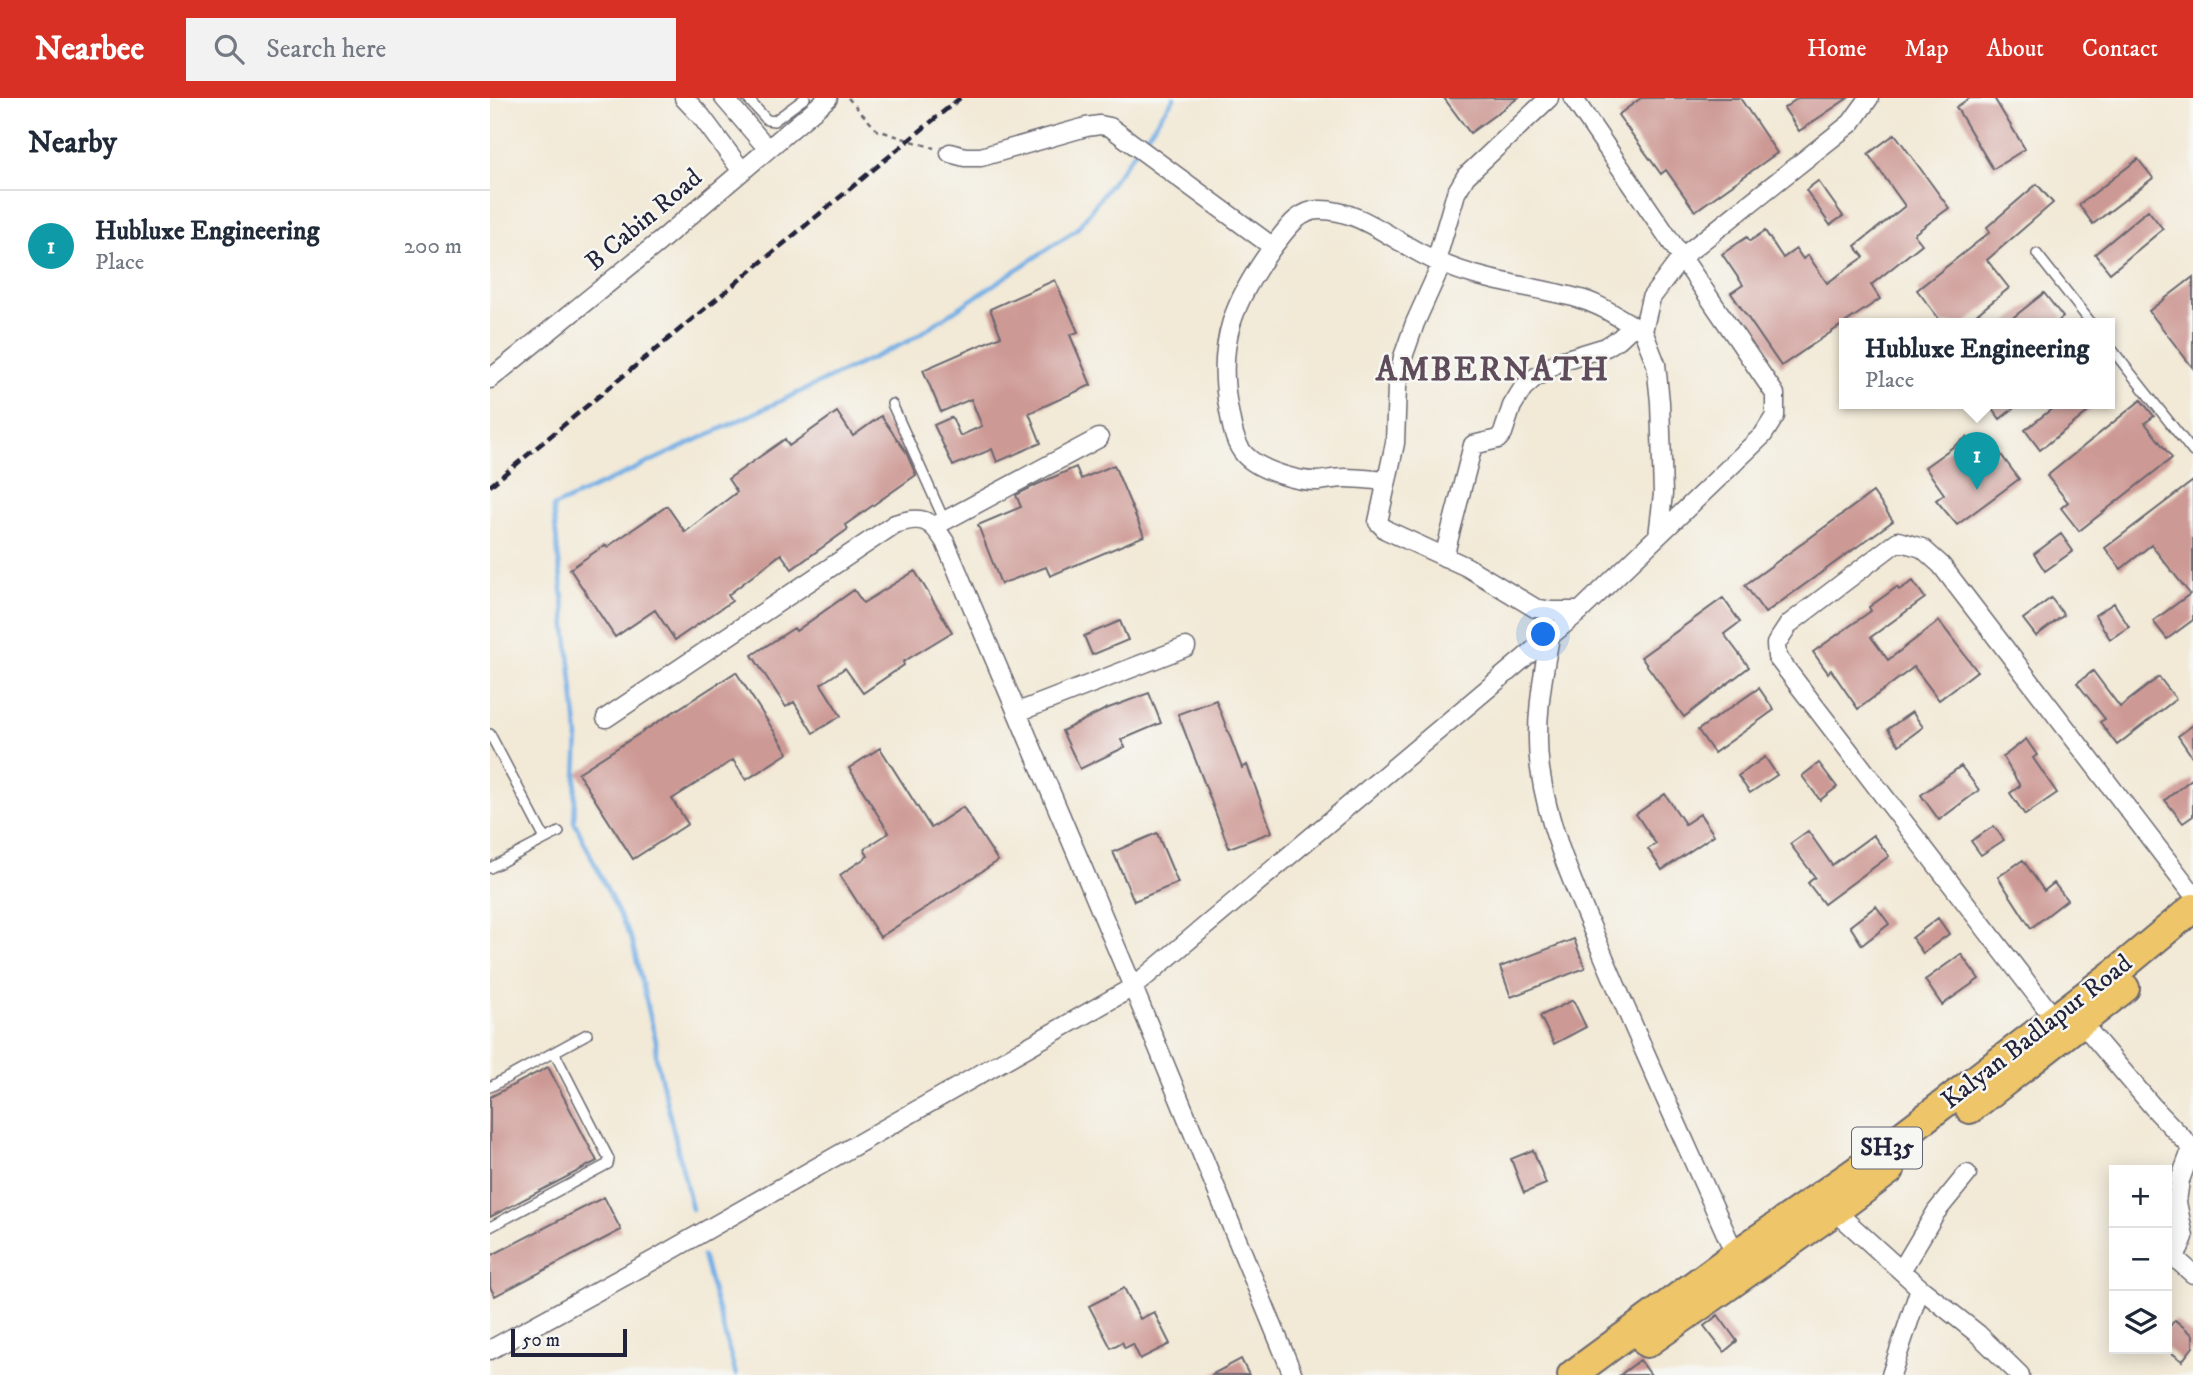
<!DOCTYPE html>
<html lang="en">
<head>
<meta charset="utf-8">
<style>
	body { margin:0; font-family:"IM FELL DW Pica",serif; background:#f2f2f3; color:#1f2937 }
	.controls { position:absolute; right:21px; bottom:21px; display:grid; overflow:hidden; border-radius:0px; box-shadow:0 4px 18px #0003 }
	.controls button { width:63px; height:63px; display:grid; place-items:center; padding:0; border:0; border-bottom:2px solid #e0e1e3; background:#fff; color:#1f2937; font:35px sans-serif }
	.scale { position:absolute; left:21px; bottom:18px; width:116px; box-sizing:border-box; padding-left:7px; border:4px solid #22223b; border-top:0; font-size:19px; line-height:24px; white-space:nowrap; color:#22223b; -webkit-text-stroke:5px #f6f6f2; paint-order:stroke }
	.you { position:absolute; left:1054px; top:537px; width:24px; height:24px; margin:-18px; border:5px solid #fff; border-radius:50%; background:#1a73e8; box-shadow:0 0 0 10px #1a73e833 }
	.badge { display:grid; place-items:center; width:46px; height:46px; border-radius:50%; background:#d93025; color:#fff; font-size:23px; font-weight:700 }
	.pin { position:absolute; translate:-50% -58px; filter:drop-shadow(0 2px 4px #0008) }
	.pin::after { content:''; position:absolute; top:37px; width:24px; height:21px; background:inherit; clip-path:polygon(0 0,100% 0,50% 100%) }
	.popup { position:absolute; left:1349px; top:220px; width:276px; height:91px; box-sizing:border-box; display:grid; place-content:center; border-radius:0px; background:#fff; filter:drop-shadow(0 2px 5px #0005); font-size:23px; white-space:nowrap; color:#747a83 }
	.popup b { font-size:26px; color:#1f2937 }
	.popup::after { content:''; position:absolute; left:50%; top:100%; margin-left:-14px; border:14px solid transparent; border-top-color:#fff }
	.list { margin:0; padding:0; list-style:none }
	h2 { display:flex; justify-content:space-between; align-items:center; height:91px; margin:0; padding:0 28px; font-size:30px }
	h2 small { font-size:23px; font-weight:400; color:#747a83 }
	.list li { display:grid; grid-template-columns:46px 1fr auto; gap:21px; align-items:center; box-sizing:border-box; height:112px; padding:0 28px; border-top:2px solid #e0e1e3 }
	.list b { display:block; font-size:26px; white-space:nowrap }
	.list p { margin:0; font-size:23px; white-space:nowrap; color:#747a83 }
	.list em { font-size:23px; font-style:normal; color:#747a83 }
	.icon { flex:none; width:38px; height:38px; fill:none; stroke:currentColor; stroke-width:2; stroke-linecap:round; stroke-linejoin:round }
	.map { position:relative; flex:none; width:1703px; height:1277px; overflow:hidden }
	header { display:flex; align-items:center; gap:42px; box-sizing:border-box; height:98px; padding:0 35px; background:#d93025; color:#fff }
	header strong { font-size:33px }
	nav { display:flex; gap:38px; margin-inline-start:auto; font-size:24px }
	.search { width:490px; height:63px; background:#f2f2f3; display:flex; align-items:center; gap:18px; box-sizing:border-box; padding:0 24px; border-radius:0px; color:#747a83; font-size:26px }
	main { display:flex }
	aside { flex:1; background:#fff }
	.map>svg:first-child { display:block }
</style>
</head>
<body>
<header>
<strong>Nearbee</strong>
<div class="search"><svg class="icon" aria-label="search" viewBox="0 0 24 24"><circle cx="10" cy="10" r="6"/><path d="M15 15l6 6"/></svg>Search here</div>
<nav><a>Home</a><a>Map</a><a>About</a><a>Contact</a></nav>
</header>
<main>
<aside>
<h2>Nearby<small></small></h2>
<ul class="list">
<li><span class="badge" style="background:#0f9aa8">1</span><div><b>Hubluxe Engineering</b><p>Place</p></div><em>200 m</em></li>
</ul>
</aside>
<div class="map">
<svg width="1703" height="1277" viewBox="0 0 1703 1277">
	<rect width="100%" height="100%" fill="#f6f6f2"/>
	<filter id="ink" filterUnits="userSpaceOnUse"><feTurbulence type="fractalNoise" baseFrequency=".0143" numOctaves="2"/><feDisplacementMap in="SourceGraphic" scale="14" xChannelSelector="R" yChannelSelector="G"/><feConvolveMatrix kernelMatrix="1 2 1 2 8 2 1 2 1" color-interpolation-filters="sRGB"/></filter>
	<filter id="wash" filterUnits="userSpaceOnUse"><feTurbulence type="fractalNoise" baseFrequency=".00686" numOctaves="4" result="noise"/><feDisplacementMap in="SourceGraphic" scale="28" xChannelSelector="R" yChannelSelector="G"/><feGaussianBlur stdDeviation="1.57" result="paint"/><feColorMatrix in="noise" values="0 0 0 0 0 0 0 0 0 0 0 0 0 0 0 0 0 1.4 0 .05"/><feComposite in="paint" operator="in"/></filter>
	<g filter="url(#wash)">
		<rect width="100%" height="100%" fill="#f2e9d6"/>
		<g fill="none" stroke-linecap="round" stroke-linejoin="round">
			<!-- stream -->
			<path stroke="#74afe5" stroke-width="4.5" d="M651,45L684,0
				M202,1111L166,959V943L142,843L84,723L88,639L63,409L419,243L586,132L646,52
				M213,1158L246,1277"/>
		</g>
		<g id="blocks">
			<!-- building -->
			<path fill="#cd9994" d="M954,0H1028L980,35Z
				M1151,0H1250L1287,55L1205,113L1176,72L1171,76L1128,17Z
				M1308,0H1358L1309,33L1294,10Z
				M1480,0H1504L1535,51L1503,71L1466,9Z
				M1405,36L1459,110L1424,136L1432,146L1381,187L1390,201L1291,268L1241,195L1253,187L1232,156L1257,139L1260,143L1275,133L1293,160L1306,151L1313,161L1318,157L1337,185L1374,159L1365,148L1415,108L1378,56Z
				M1648,61L1663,80L1603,126L1589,107Z
				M1328,83L1353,118L1340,127L1316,92Z
				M1547,86L1563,105L1497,162L1519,190L1475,226H1453L1427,192L1500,134L1497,129Z
				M1658,112L1673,131L1620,175L1605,156Z
				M1703,179V270L1659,213Z
				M565,182L588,234L580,237L601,287L539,315L551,345L507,364L502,351L463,368L444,327L462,319L470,338L492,328L481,301L451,314L433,272L511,238L500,211Z
				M1554,195L1573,219L1565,226H1515Z
				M1651,302L1664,318L1655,325L1682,360L1589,433L1571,410L1578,404L1557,378Z
				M1499,306H1529L1510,321Z
				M1568,306H1608L1550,352L1535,332Z
				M347,314L363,338L391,318L416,354L426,377L355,427L358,431L302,471L291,456L238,497L242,503L185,542L165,512L125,539L80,471L115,447L117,449L177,408L195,434L247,394L238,381L295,341L299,348Z
				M1477,339L1495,365L1509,354L1529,381L1467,427L1446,402L1454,396L1435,369Z
				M624,367L654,438L560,478L556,469L511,486L488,427L531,409L526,397L548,386L586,369L591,381Z
				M1703,383V522L1677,541L1663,523L1700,496L1661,447L1631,471L1615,450Z
				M1383,394L1403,423L1275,515L1255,487Z
				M1571,436L1583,453L1555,473L1544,456Z
				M425,473L462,534L413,564L414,567L373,595L355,570L331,586L351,618L323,635L304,604L296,609L262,557L304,530L306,533L364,492L373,505Z
				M1423,483L1435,500L1381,539L1398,562L1449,523L1487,573L1449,602L1424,569L1368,611L1341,572L1338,575L1323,554L1381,513L1379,509L1407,489L1409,492Z
				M1233,500L1250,524L1234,536L1259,569L1194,619L1151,559Z
				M1561,500L1574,517L1546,538L1533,521Z
				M1624,505L1639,529L1620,541L1605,517Z
				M630,523L638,542L602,557L594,538Z
				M1603,573L1630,609L1669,579L1686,601L1627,647L1610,624L1615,621L1587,585Z
				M246,574L298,655L256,682L243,662L182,701L198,726L143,761L88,675Z
				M1269,590L1284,612L1224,655L1208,632Z
				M659,595L671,625L631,642L635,649L590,671L572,633L616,611Z
				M726,602L752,670L757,667L782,734L739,750L688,616Z
				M1422,614L1433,629L1409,647L1398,631Z
				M1703,627V660L1688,638Z
				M1536,641L1547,657L1543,660L1567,695L1535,717L1520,695L1530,688L1513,659Z
				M390,650L441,730L473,709L508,763L390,839L350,777L378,758L374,751L399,735L359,670Z
				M1275,659L1287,677L1260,695L1248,678Z
				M1329,665L1347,689L1330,702L1312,678Z
				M1471,668L1489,692L1449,722L1431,697Z
				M1703,680V718L1693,725L1675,702Z
				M1175,696L1195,726L1210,716L1224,737L1172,772L1158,751L1166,746L1146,716Z
				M1504,728L1514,742L1491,757L1481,743Z
				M1318,733L1342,767L1383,737L1399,758L1334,806L1318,785L1325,779L1300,746Z
				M667,735L688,785L644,803L623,754Z
				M1533,762L1554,793L1564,785L1577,802L1541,830L1508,779Z
				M1386,808L1399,826L1372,847L1360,828Z
				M1448,820L1459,836L1433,855L1422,840Z
				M1084,841L1095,870L1021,899L1010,869Z
				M1471,856L1489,881L1452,907L1435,882Z
				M1083,902L1096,929L1064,946L1050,918Z
				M58,969L107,1063L0,1119V999Z
				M1043,1052L1056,1086L1034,1095L1021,1061Z
				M114,1099L131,1132L5,1198L0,1189V1158Z
				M634,1190L650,1221L664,1214L680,1246L650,1261L643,1246L635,1250L632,1244L621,1250L599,1208Z
				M1228,1217L1247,1243L1234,1254L1214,1228Z
				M1685,1222L1703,1237V1249L1692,1263L1677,1251V1232Z
				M751,1261L759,1277H721Z
				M1150,1262L1161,1277H1130Z"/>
		</g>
	</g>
	<g filter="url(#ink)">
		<use href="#blocks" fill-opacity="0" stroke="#6b6871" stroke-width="2"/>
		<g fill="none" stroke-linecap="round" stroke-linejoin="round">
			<defs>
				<path id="service" d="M257,0L277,22L284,23L315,0
					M1547,156L1602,226
					M1620,249L1703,354
					M402,306L455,424
					M0,636L55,741
					M0,770L69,734
					M0,989L97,936
					M0,1129L118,1066L119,1061L64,954"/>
				<path id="minor" d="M194,0L211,18L252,73
					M234,0L278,51
					M460,55L475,59H491L596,29L610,27L620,29L783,149
					M946,163L966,95L976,78L1059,0
					M952,165L925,225L913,259L907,288L905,345L888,424L896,432L977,469L1045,510L1062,513H1090
					M0,281L169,144L338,0
					M897,383C883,382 869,380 855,380C846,380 837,382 828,383C808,384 769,372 755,357C744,345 742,328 739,313C725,244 745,200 785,146C797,131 808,113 829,112C867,111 899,139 930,155C981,183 1033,186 1087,200C1112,206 1131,222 1153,233
					M445,428L609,340
					M1168,438L1173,396L1170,304L1166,266L1153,233L1161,200L1192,159L1361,25L1379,0
					M954,459L983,347L1008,341L1013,335L1022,308L1033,290L1043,281L1070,263L1116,249L1129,241L1143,228
					M1060,539C1052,581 1044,628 1050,671C1059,736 1088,796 1113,857C1156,960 1203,1061 1248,1163
					M528,614L696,549
					M116,620L405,426C431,417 441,421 455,444L643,889L1090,513L1273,337L1285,318V296L1083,0
					M1564,920L1287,559L1286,546L1299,526L1408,443L1432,450L1451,467L1703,796
					M1592,925L1663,1009L1702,1050L1690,1082L1687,1104L1694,1139L1685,1160L1703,1176
					M1345,1113L1430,1190L1488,1236L1530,1277
					M1411,1173L1446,1114L1477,1076
					M0,1252L164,1162L643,889L803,1277
					M1401,1277L1430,1190"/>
				<path id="primary" d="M1480,1011L1635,890
					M1157,1245L1345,1113L1400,1072
					M1082,1277L1245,1157L1365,1074L1626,874L1703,810"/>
			</defs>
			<!-- service casing -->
			<use href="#service" stroke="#6b6871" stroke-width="12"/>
			<!-- minor casing -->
			<use href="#minor" stroke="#6b6871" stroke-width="21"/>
			<!-- primary casing -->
			<use href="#primary" stroke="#6b6871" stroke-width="32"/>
			<!-- path -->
			<path stroke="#6b6871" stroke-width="2.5" stroke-dasharray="5 5" stroke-linecap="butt" d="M358,0L387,32L444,50"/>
			<!-- service -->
			<use href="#service" stroke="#fff" stroke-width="9"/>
			<!-- minor -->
			<use href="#minor" stroke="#fff" stroke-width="18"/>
			<!-- primary -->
			<use href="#primary" stroke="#eec569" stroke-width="28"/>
			<!-- rail -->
			<path stroke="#22223b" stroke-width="4.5" stroke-dasharray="10 5" stroke-linecap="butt" d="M0,388L470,0"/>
		</g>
	</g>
	<g text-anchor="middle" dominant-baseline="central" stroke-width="5" stroke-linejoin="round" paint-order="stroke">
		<!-- shield labels -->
		<rect fill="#f6f6f2" stroke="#626272" stroke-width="2" x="1362" y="1029.5" width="70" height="41" rx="5"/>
		<g font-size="24" font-weight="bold" fill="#22223b">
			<text x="1397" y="1050">SH35</text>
		</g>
		<!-- street labels -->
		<g font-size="26" fill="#22223b" stroke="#f6f6f2">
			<text transform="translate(154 122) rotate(-40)">B Cabin Road</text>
			<text transform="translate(1547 934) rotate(-38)">Kalyan Badlapur Road</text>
		</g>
		<!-- district labels -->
		<g font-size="33" font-weight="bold" letter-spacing="2" fill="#5e4c5a" stroke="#f6f6f2">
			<text x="1003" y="272">AMBERNATH</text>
		</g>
	</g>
</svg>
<div class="controls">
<button>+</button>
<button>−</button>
<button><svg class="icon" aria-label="layers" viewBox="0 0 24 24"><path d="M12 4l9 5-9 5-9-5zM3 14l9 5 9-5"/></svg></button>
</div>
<div class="scale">50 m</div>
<div class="you"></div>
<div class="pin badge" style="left:1487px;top:392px;background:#0f9aa8">1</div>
<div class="popup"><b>Hubluxe Engineering</b>Place</div>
</div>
</main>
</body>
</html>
